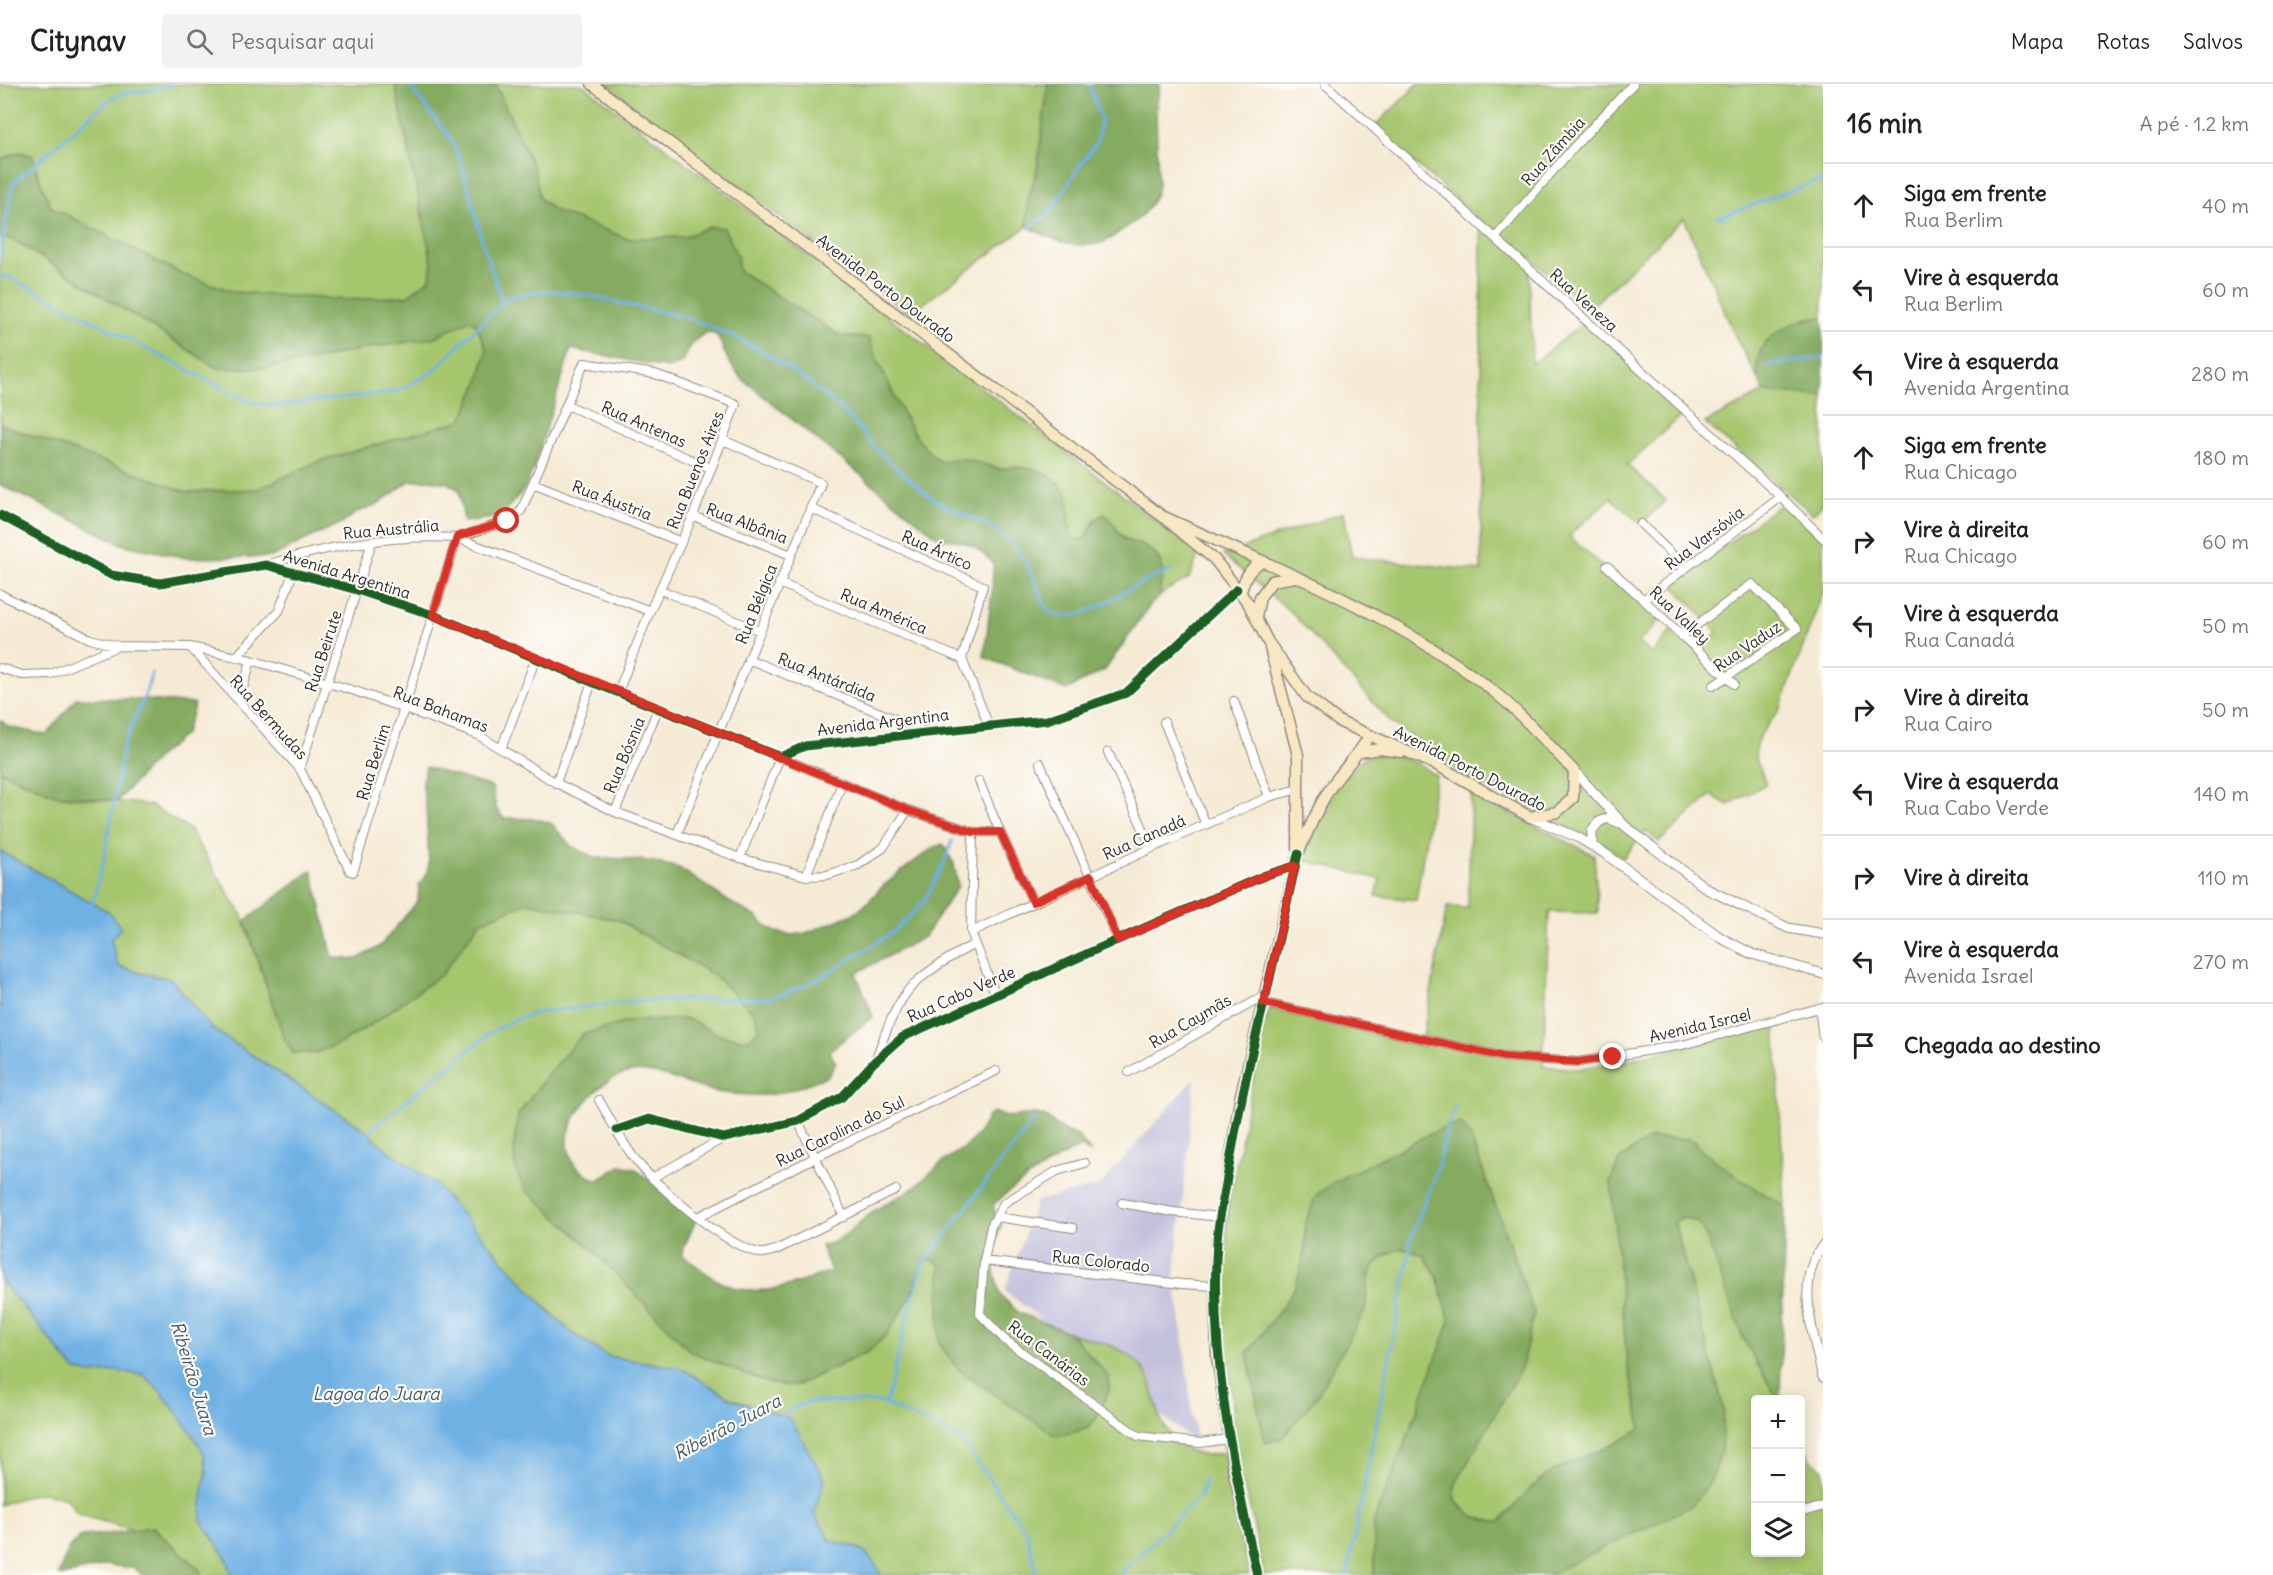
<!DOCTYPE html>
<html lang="pt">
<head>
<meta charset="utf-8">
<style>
	body { margin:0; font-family:Delius,sans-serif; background:#f2f2f2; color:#222 }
	.controls { position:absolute; right:18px; bottom:18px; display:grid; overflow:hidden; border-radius:6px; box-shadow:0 3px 15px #0003 }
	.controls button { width:54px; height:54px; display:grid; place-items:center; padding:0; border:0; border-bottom:2px solid #e0e0e0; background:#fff; color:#222; font:30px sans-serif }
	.stop { position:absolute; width:18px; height:18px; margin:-14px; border:4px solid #d93025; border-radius:50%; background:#fff }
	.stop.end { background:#d93025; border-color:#fff; box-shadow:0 2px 6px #0008 }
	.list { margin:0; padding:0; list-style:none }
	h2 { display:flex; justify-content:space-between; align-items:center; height:78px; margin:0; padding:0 24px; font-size:26px }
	h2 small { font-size:20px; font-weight:400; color:#767676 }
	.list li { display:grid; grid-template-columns:39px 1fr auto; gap:18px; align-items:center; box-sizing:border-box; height:84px; padding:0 24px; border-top:2px solid #e0e0e0 }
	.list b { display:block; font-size:22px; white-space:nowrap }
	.list p { margin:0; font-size:20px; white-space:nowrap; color:#767676 }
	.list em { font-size:20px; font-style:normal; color:#767676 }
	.icon { flex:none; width:33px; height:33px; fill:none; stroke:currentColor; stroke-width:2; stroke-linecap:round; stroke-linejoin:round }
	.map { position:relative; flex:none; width:1823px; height:1491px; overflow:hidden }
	header { display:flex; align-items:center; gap:36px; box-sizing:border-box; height:84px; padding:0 30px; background:#fff; border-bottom:2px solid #e0e0e0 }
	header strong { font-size:28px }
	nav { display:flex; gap:33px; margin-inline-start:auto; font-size:21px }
	.search { width:420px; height:54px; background:#f2f2f2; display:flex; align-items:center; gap:15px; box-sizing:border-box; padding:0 21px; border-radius:6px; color:#767676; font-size:22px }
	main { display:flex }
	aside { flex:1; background:#fff }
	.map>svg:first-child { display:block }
</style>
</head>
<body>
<header>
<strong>Citynav</strong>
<div class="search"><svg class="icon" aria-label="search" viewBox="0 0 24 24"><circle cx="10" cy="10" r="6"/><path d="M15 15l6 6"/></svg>Pesquisar aqui</div>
<nav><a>Mapa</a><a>Rotas</a><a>Salvos</a></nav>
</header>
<main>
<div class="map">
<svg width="1823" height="1491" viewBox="0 0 1823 1491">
	<rect width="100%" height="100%" fill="#fdfcf7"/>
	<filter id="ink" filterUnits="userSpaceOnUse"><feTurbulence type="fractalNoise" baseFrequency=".0167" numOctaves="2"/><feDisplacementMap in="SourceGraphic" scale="12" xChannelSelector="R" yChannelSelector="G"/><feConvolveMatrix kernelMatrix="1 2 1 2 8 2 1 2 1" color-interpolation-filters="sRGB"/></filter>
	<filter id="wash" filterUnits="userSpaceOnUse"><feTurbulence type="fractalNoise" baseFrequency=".008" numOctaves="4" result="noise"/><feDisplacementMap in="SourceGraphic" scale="24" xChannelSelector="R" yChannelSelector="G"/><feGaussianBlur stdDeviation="1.35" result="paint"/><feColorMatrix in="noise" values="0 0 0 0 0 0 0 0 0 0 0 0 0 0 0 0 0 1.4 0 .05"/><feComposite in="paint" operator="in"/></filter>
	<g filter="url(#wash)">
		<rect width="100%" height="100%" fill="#f5ead4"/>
		<!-- industrial -->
		<path fill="#c2c1dc" d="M1195,994L1175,1192L1196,1359L1005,1207L1036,1117L1099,1102Z"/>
		<!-- green -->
		<path fill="#a6c66e" stroke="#68784c" stroke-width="1.5" d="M0,0H395L432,178L430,195L407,212L348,216L234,208L184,191L51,123L39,94L33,72L19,68L0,76Z
			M495,0H582L1199,469L1189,494L1167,506L1160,512C1158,501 1165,491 1161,479C1152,457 1125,466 1114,440L1096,435L1085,454L1076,457L1070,450L1069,421L1015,383L1000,385L961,374L940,377C911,357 898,319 883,288C878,276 871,268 870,254L840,252L738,187L737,172L724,144L710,143L684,153L628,155L555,127L540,115L534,85Z
			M604,0H1048L1037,86L1028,115L1027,142L915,226L911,232Z
			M1418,0H1823V233L1804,235L1760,267L1757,293L1736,254L1684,134L1589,225L1529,173L1532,280L1587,236L1684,329L1627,381L1666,416L1641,440L1611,414L1569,452L1661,535L1638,559L1652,570L1672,546L1700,567L1717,548L1672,500L1783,419L1823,454V508L1780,625L1761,650L1757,661L1755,672L1766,700L1728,721L1711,711L1659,758L1646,747L1623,774L1609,764L1466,693L1390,637L1292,529L1223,471L1344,428L1352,473L1481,487V137L1374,43Z
			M6,153L19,159L217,284H264L308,277L362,265L432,254L468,237H474L487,265L479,297L462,336L317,378L258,405L187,408L0,340V154Z
			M1764,308L1823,312V420L1813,430L1705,339Z
			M1389,670L1417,679L1436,692L1416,816L1376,812L1380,795L1305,777L1306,763L1341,697L1364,673Z
			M0,687L55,711L150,721L189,745L242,831L284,954L293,969H315L341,959L369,942L442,890L480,838L527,818L618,836L715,891L754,929L761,945L747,956L719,951L688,935L632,937L583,950L514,1061L515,1084L524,1104L591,1164L744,1290L772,1300L795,1302L869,1267L887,1250L910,1214L917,1195L929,1174L940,1180L939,1259L959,1286L1109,1293L1070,1249C1094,1256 1124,1262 1141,1282C1152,1295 1154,1314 1159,1330C1164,1348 1184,1369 1204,1371C1210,1371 1217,1370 1223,1369L1249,1491H881C868,1465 858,1462 831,1457L741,1318L732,1315L681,1284L607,1272L571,1248L367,1047L211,944L171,895L140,889L117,881L111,855L46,793L0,767Z
			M1471,710L1594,771L1598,829L1549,828L1543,982L1578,985L1619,977L1668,967L1775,936L1785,1123L1743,1097L1701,1067L1694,1057L1688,1055L1651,1054L1620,1075L1611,1097L1627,1277L1640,1338V1345C1612,1365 1585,1371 1556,1386C1533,1398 1518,1419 1501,1437C1481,1440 1451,1425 1455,1402C1456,1395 1463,1387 1466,1381L1534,1229L1471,1054L1305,1140C1305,1161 1304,1181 1297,1200C1287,1223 1263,1250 1247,1269L1365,1226C1369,1190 1366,1180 1401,1164L1424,1171L1437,1192L1450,1237L1409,1349L1374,1436V1491H1264L1248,1415L1233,1383V1318L1221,1226L1229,1118L1263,945L1270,924L1421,962L1447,823L1468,824Z
			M1682,1133L1698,1138L1707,1154L1752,1272L1778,1315L1756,1316V1468H1800L1801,1357L1811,1376L1823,1385V1491H1547L1691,1422L1724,1326L1674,1138Z
			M0,1195L75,1286L92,1290L117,1287L144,1291L162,1309L191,1348L204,1369L207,1388L202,1416L209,1449L225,1472L233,1491H202L199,1485L153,1443L134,1446L87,1433L77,1429L67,1415L43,1409L29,1411L0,1421Z"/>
		<!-- forest -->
		<path fill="#84ab61" stroke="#586b46" stroke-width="1.5" d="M395,0H495L534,85L540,115L555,127L628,155L684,153L710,143L724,144L737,172L739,187L840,252L870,254C871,268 878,276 883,288C898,319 911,357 940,377L961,374L1000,385L1015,383L1033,385L1050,392L1060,400L1068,412L1070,449L1076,456L1085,454L1096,435L1104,430C1114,436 1115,447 1124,455C1129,459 1135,459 1141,461C1155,467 1165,479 1162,494C1161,501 1159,505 1160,512L1151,520L1105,586L1066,606L984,573L992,508L993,479C973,460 968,456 940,455L741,294L729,278L717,251L706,248C703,251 697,254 694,258C682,272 689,280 667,284L571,265L534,383L525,404L500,433L464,438L459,406L448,399L430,396L410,397L375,422L357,428L343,439L330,444L271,473L187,474L124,461L0,401V340L187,408L258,405L317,378L462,336L479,297L487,265L474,237H468L432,254L362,265L308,277L264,284H217L19,159L6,153L0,154V76L19,68L33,72L39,94L51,123L184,191L234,208L348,216L407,212L430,195L432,178Z
			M1048,0H1160L1156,26L1158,102C1154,120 1141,135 1125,144C1119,148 1113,154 1106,157C1078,168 1052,156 1027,142L1028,115L1037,86Z
			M1823,233V312L1764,308C1741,261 1782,238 1823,233Z
			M76,614L132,615L195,620L185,650L157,674L117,717L55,711L0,687V636L9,643L47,651Z
			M426,683L492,703L496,724L503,734L538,735L552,740L571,762L594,773L649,777L679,784L731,819L757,833L764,841L776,848L792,851L806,849L851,831L865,821L883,802L907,783L933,764L943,760L954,780L958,802L924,853L856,889L873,933L829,967L836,979L828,992C810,998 781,1012 763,1011C748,1011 731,1011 717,1008C662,996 630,963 585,1019C575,1032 567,1044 568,1060C569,1079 582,1090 598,1096L622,1081L635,1085L697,1134L681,1170C692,1178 703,1187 715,1195C752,1218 793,1202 831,1187L821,1162L834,1158L847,1149L875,1126L915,1103L941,1079L968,1061L981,1046L988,1032L994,1028L1006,1033L1036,1030L1044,1032L1064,1047L1078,1052L1091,1069L1081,1063C1052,1076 1016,1100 993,1121L996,1133L1001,1141L993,1169V1183L1000,1211L1019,1229L1070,1249L1109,1293V1306L1097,1333L1087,1345L1056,1352L959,1286L939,1259L940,1180L929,1174L917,1195L910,1214L887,1250L869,1267L795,1302L772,1300L744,1290L690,1267L591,1164L524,1104L515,1084L514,1061L518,1031L550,987L583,950L632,937L688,935L719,951L747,956L760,945L754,929L714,891L618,836L527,818L480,838L442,890L369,942L341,959L315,969H293L284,954L245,837L312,786L333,874L358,875L380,862L418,817L419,801L425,794L429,780L426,723L422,697Z
			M1461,1039L1471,1054L1534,1229L1522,1282L1455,1401C1455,1405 1454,1412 1456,1416C1463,1431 1486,1439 1501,1437C1518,1419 1533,1398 1556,1386C1584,1372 1613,1364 1640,1345V1338L1627,1277L1611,1096L1620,1075L1651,1054L1688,1055L1694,1057L1702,1067L1743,1097L1785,1123L1780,1315H1778L1743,1254L1707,1154L1698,1138L1682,1133L1674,1138L1724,1326L1721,1368L1711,1397L1692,1422L1547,1491H1374V1436L1409,1349L1450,1237L1437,1192L1424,1171L1401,1164L1382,1172L1369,1191L1365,1226L1316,1314L1282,1354L1265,1359L1247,1269L1281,1225L1296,1201L1306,1165L1305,1140L1316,1111L1336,1097L1434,1048Z
			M152,1443L199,1485L202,1491H143L133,1484L106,1481L66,1491H58L69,1464L82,1452L108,1450Z"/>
		<!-- water -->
		<path fill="#70b1e4" stroke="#4e6e88" stroke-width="1.5" d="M0,767L109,828L121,844L111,855L118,882L140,889L171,895L211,944L367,1047L372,1054L434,1099L555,1234L571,1248L607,1272L681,1284L732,1315L791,1335L825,1396L814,1430L831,1457C858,1462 868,1465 881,1491H233L225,1472L201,1436L203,1404L207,1388L204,1369L191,1348L162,1309L144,1291L117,1287L92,1290L75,1286L0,1195Z"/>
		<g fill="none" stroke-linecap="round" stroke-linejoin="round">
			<!-- stream -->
			<path stroke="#70b1e4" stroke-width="3" d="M408,0L451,55L462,81L485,167L503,218
				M1717,134C1753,122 1787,106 1823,96
				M1029,144L1051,128L1078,84L1097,58L1101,34L1089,0
				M0,174L12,100L110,15C130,4 152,10 173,0
				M0,192H7L248,317L270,322L388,309L406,303L432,288L505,216C538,200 578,209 612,217C642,224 672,229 701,239C754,258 801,289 843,327C855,337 863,350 873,362C881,370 890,379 899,386C913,397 927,413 942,420C966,432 994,440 1013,461C1028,478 1037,504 1047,525C1052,528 1058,532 1064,532C1093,534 1138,494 1171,487
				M1768,281L1823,273
				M92,821L105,770L123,663L146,609L152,589
				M368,1054L373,1044L490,949L512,937L535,929L635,917L770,914L796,905L824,892L893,848L919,823L926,814L944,779L952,757
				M886,1320L908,1231L924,1179L1034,1035
				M779,1333L794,1323L810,1318H880L944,1346L964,1359L1027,1449L1037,1491
				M1119,1491L1200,1412L1205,1395
				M1347,1491L1410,1167V1156L1435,1092L1448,1041L1456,1022"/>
		</g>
	</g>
	<g filter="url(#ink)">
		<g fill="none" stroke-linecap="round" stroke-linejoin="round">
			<defs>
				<path id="minor" d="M1325,0L1781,413L1823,454
					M1495,154L1572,65L1633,0
					M567,321L710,384
					M533,399L681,458
					M810,424L983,502L962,575L989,642
					M0,431L111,491L160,499L266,481L357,506L433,531L592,598L780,673L805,662L1047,636L1126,609L1237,505
					M693,432L791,471
					M1641,440L1686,484
					M457,454L507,437L521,427L584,279L655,290L736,320L693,432L650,527L618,608
					M266,481C327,462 393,450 457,454L650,527
					M1607,482L1734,600
					M779,499L962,575
					M661,506L760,547
					M0,510L90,555L118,562L190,563L251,576L355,607L478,651L556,699L615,728L740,774L806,792L827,791L858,781L883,764L908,726
					M1643,516L1781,413
					M1682,552L1752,500L1797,545L1713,602
					M190,563L300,685L350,787L353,788L457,454
					M236,573L279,527L293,489
					M748,575L927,648
					M0,584L22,591L51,590L118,562
					M1234,617L1269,713
					M239,618L251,576
					M1164,638L1206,741
					M501,665L536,574
					M1108,668L1152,764
					M1040,679L1118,856
					M300,685L372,458
					M979,697L1000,748
					M556,699L592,598
					M615,728L658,625
					M973,748L971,848L996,912
					M677,750L821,399L723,356
					M740,774L780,673L908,726L973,748H1000L1033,818
					M806,792L842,699
					M971,848L1152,764L1269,713L1298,705
					M1264,919L1504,973L1578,978L1682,961L1823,923
					M875,977C883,955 896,917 913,901C931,884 953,871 975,860
					M1129,988L1266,911
					M599,1016C610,1035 621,1057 635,1075C654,1101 729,1164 760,1169C765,1170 772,1167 778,1165L896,1106
					M798,1037L844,1133
					M617,1046L649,1035L724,1054L798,1037L842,1013L874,978L903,953L1137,847L1266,791L1295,782
					M1085,1079L1057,1087L1004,1119L991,1142L984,1177L980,1230L1005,1256L1138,1352L1200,1359L1229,1355
					M652,1094L724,1054
					M1122,1119L1173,1128L1220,1133
					M698,1133L816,1073L996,987
					M996,1133L1073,1144
					M984,1177L1182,1200L1215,1202
					M1800,1429L1823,1422"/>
				<path id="tertiary" d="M1574,687L1625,742L1707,805L1788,844L1823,850
					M1530,733L1579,754L1604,769L1721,854L1752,870L1823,890
					M1592,762V746L1599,738L1608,734L1620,739
					M1820,924L1823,952
					M1823,1161C1794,1196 1814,1253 1823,1293"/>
				<path id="secondary" d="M592,0L1162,432L1215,476L1248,519L1268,558L1307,613L1340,638L1437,681L1530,733L1557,728L1573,714L1574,687C1548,660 1522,630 1493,607C1395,530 1274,483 1162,432
					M1241,509C1244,494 1249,484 1263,477
					M1256,533L1260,513L1272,497L1295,493
					M1270,564L1298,671V764
					M1360,668L1380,665L1401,668
					M1257,1491L1233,1383L1217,1272L1215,1202L1217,1154L1240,1015L1298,770C1308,748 1317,723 1331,703C1343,685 1359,670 1370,651"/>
			</defs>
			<!-- minor casing -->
			<use href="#minor" stroke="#908a80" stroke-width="10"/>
			<!-- tertiary casing -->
			<use href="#tertiary" stroke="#908a80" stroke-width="11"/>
			<!-- secondary casing -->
			<use href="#secondary" stroke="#908a80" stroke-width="13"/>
			<!-- minor -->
			<use href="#minor" stroke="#fff" stroke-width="8"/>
			<!-- tertiary -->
			<use href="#tertiary" stroke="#fff" stroke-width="9"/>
			<!-- secondary -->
			<use href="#secondary" stroke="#f7e8c3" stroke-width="10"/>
			<defs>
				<path id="cycleway" d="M0,431L111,491L160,499L266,481L357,506L433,531L592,598L780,673L805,662L1047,636L1126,609L1237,505
					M1266,911L1298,770
					M617,1046L649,1035L724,1054L798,1037L842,1013L874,978L903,953L1137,847L1266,791L1295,782
					M1257,1491C1233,1381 1209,1271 1217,1157C1218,1136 1224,1114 1227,1094C1237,1035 1249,977 1264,919"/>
			</defs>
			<!-- cycleway casing -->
			<use href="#cycleway" stroke="#fdfcf7" stroke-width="13"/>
			<!-- cycleway -->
			<use href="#cycleway" stroke="#1b5e20" stroke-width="9"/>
		</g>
	</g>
	<g fill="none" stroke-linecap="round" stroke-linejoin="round" filter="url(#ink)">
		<!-- route -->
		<path stroke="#d93025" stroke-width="8" d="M507,437L457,453L433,531L908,726L973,748H1000L1033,818L1091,792L1118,856L1266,791L1295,782L1264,919L1504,973L1578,978L1613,973"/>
	</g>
	<g text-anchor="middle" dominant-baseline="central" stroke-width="4.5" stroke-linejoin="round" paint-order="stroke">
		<!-- street labels -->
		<g font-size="16" fill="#2b2b2b" stroke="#fdfcf7">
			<text transform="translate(1553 67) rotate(-48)">Rua Zâmbia</text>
			<text transform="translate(886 204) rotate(37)">Avenida Porto Dourado</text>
			<text transform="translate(1584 216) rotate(42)">Rua Veneza</text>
			<text transform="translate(644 340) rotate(24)">Rua Antenas</text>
			<text transform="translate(695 386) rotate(-68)">Rua Buenos Aires</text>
			<text transform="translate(612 416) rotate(21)">Rua Áustria</text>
			<text transform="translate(747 439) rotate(21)">Rua Albânia</text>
			<text transform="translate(391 445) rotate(-5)">Rua Austrália</text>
			<text transform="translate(1704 454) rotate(-37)">Rua Varsóvia</text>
			<text transform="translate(937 466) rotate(24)">Rua Ártico</text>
			<text transform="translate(347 490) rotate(17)">Avenida Argentina</text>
			<text transform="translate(756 520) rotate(-68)">Rua Bélgica</text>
			<text transform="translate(884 527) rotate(23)">Rua América</text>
			<text transform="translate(1680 531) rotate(43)">Rua Valley</text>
			<text transform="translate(1747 562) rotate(-34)">Rua Vaduz</text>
			<text transform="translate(323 567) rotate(-72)">Rua Beirute</text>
			<text transform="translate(827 593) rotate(22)">Rua Antárdida</text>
			<text transform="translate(441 625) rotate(21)">Rua Bahamas</text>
			<text transform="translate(269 633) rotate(48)">Rua Bermudas</text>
			<text transform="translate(883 638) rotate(-7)">Avenida Argentina</text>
			<text transform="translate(624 671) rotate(-67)">Rua Bósnia</text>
			<text transform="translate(373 678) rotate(-73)">Rua Berlim</text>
			<text transform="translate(1470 684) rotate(27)">Avenida Porto Dourado</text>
			<text transform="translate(1144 753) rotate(-24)">Rua Canadá</text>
			<text transform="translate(961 910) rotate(-24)">Rua Cabo Verde</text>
			<text transform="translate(1190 937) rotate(-30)">Rua Caymãs</text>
			<text transform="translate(1700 941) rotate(-13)">Avenida Israel</text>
			<text transform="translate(840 1047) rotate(-26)">Rua Carolina do Sul</text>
			<text transform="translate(1101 1177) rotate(6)">Rua Colorado</text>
			<text transform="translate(1049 1269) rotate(37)">Rua Canárias</text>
		</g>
		<!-- water labels -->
		<g font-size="18" font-style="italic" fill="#435a6c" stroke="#fdfcf7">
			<text transform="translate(194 1294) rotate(73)">Ribeirão Juara</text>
			<text x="376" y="1309">Lagoa do Juara</text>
			<text transform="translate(727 1343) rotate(-28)">Ribeirão Juara</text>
		</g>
	</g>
</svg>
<div class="controls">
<button>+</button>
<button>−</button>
<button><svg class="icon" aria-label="layers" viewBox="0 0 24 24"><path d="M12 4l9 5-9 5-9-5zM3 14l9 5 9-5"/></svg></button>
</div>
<div class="stop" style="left:507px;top:437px"></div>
<div class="stop end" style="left:1613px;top:973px"></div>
</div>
<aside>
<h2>16 min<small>A pé · 1.2 km</small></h2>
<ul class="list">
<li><svg class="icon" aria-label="ahead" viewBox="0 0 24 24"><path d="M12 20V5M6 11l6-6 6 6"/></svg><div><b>Siga em frente</b><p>Rua Berlim</p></div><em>40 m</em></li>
<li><svg class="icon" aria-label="left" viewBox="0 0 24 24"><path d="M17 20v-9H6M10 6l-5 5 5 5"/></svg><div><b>Vire à esquerda</b><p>Rua Berlim</p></div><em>60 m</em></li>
<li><svg class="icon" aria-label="left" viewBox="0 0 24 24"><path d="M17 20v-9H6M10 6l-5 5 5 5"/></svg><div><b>Vire à esquerda</b><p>Avenida Argentina</p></div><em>280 m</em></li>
<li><svg class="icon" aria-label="ahead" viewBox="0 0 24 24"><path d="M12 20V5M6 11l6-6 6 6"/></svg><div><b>Siga em frente</b><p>Rua Chicago</p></div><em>180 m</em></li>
<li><svg class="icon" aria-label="right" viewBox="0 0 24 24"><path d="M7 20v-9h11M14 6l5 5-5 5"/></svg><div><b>Vire à direita</b><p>Rua Chicago</p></div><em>60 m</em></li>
<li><svg class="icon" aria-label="left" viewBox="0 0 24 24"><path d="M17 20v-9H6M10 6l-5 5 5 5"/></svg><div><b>Vire à esquerda</b><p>Rua Canadá</p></div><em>50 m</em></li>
<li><svg class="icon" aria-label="right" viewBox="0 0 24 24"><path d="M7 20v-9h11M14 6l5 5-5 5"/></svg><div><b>Vire à direita</b><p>Rua Cairo</p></div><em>50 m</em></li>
<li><svg class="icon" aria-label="left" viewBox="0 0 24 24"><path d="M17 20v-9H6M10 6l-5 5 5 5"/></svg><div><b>Vire à esquerda</b><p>Rua Cabo Verde</p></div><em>140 m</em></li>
<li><svg class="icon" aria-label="right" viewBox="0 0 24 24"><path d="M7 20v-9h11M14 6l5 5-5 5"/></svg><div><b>Vire à direita</b></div><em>110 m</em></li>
<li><svg class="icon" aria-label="left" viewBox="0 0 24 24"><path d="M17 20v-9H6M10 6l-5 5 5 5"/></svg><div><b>Vire à esquerda</b><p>Avenida Israel</p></div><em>270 m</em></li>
<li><svg class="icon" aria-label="arrive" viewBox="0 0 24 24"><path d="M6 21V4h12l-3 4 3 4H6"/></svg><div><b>Chegada ao destino</b></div></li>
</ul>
</aside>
</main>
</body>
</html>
